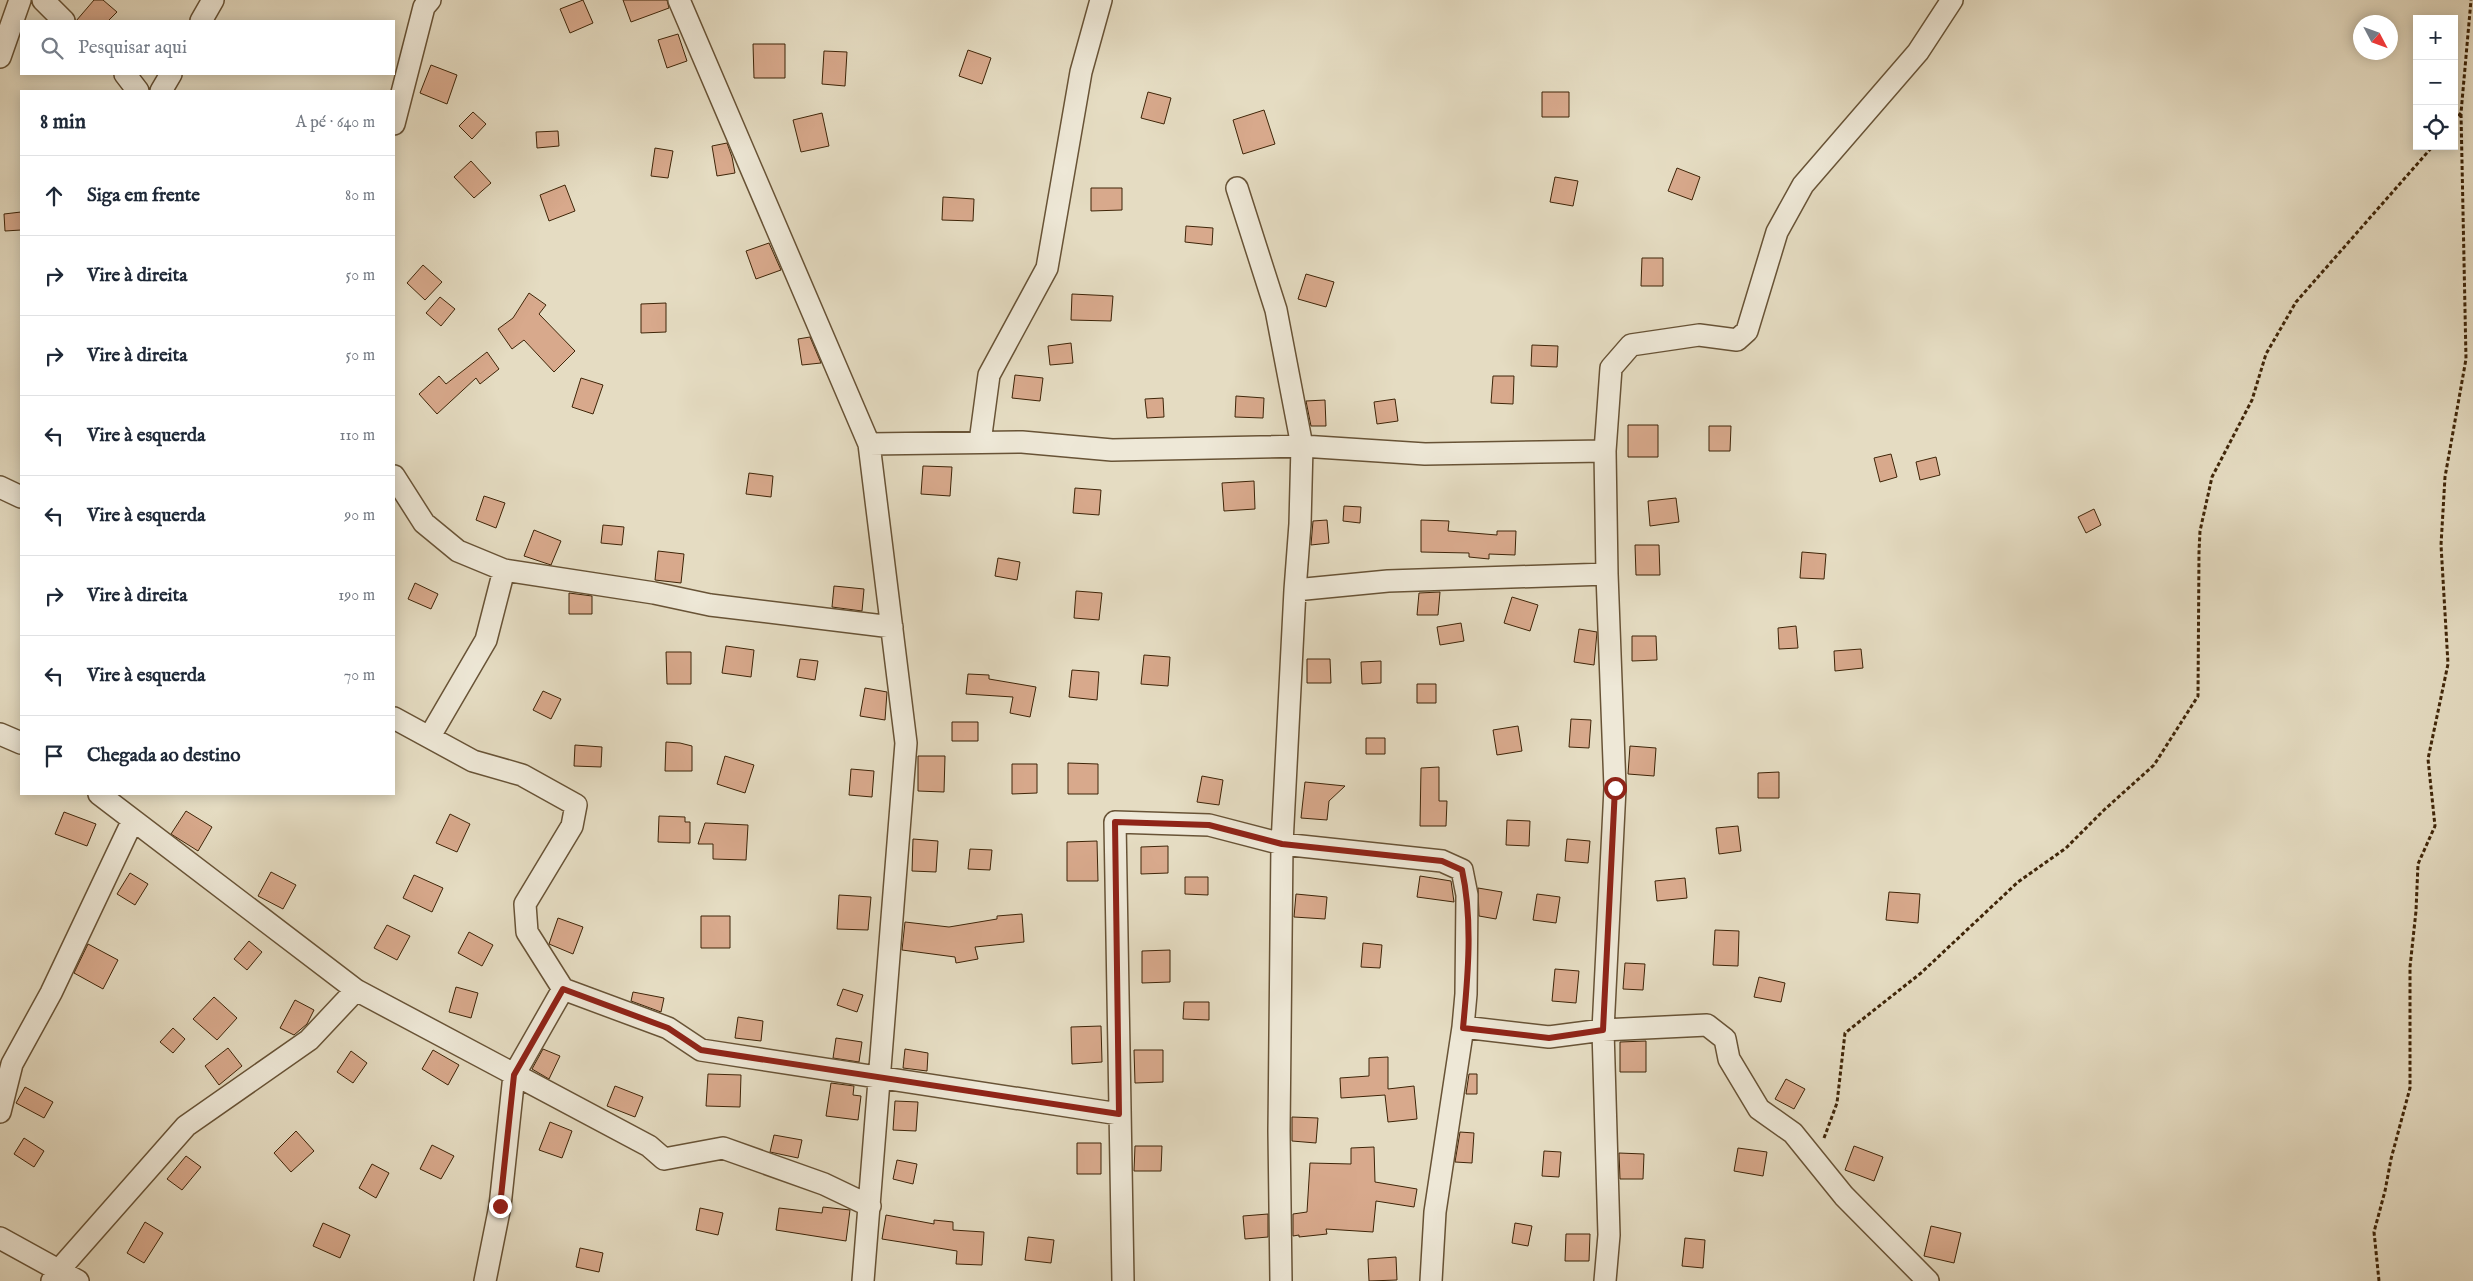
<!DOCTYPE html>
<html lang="pt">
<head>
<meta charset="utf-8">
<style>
	body { margin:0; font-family:"IM FELL English",serif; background:#f2f2f3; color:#1f2937 }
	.controls { position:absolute; right:15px; top:15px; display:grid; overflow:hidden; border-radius:0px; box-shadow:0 2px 12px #0003 }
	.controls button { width:45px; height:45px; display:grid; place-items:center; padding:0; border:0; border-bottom:1px solid #e0e1e3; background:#fff; color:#1f2937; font:25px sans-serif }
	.compass { position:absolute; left:2353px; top:15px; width:45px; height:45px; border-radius:50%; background:#fff; box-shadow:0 2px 12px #0003; rotate:131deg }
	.stop { position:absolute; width:15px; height:15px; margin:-11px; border:4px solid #8f2418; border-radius:50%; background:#fff }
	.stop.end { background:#8f2418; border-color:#fff; box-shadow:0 1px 5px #0008 }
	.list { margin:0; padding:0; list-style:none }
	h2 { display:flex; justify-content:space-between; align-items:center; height:65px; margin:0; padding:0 20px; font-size:21px }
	h2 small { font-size:16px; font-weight:400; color:#747a83 }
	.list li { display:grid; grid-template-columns:32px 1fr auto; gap:15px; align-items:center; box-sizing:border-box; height:80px; padding:0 20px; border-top:1px solid #e0e1e3 }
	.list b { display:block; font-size:19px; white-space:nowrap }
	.list em { font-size:16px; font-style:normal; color:#747a83 }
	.icon { flex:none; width:28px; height:28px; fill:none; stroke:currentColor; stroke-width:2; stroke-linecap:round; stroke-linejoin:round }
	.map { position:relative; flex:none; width:2473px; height:1281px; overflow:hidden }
	.search { position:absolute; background:#fff; box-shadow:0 2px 12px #0003; left:20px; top:20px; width:375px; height:55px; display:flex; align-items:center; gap:12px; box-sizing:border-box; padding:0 18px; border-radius:0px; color:#747a83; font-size:19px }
	.panel { position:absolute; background:#fff; box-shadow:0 2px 12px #0003; left:20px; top:90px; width:375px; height:705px; border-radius:0px }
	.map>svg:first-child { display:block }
</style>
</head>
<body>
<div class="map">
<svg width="2473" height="1281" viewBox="0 0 2473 1281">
	<rect width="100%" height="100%" fill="#e5dcc2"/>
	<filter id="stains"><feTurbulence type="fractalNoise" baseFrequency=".004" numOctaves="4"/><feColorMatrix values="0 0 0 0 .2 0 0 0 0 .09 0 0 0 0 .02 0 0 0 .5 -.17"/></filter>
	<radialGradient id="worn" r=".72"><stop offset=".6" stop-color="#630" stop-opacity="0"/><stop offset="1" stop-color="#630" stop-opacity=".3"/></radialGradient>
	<!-- building -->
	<path fill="#d8a98c" stroke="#3f2508" d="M94,0H103L117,12L108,21H76Z
		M583,0L593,23L570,33L560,9Z
		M623,0H667L669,8L631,22Z
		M678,34L687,61L667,68L658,40Z
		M753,44H785V78H754Z
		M968,50L991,58L982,84L959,76Z
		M824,51L847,52L845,86L822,84Z
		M431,65L457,75L447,104L420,93Z
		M1148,92L1171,98L1164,124L1141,118Z
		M1542,92H1569V117H1542Z
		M1264,110L1275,144L1243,154L1233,120Z
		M473,112L486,124L472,139L459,126Z
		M822,113L829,146L801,152L793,120Z
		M558,131L559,146L537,148L536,132Z
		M727,143L732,157L735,173L717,176L712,146Z
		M655,148L673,151L668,178L651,176Z
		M471,161L491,183L474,198L454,177Z
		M1677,168L1700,177L1692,200L1668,191Z
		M1555,177L1578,181L1573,206L1550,202Z
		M565,185L575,211L549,221L540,195Z
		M1091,188H1122V210L1091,211Z
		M943,197L974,199L973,221L942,220Z
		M21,212V230L5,231L4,214Z
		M1186,226L1213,228L1212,245L1185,242Z
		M769,243L781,270L756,279L746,251Z
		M1642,258H1663V286H1641Z
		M423,265L442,282L425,300L407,283Z
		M1306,274L1334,282L1326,307L1298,299Z
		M529,293L546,305L539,314L575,351L554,372L524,340L512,349L498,329L513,318Z
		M1072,294L1113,296L1111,321L1071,320Z
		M440,297L455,309L441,326L426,313Z
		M666,303V332L641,333V304Z
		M810,337L821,363L802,365L798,339Z
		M1071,343L1073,363L1050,365L1048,346Z
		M1532,345L1558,346L1557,367L1531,366Z
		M487,352L499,369L480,384L476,378L437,414L419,394L439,376L446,384Z
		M1015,375L1043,378L1040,401L1012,398Z
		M1493,376H1514L1513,404L1491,403Z
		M581,378L603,385L593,414L572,407Z
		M1236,396L1264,398L1263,418L1235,417Z
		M1163,398L1164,417L1147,418L1145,399Z
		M1395,399L1398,421L1377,424L1374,402Z
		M1325,400L1326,426H1311L1306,401Z
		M1628,425H1658V457H1628Z
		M1709,426H1731L1730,451H1709Z
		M1891,454L1897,477L1880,482L1874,458Z
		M1936,457L1940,475L1920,480L1916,462Z
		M923,466L952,467L950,496L921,494Z
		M749,473L773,476L771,497L746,494Z
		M1254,481L1255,509L1224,511L1222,483Z
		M1075,488L1101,490L1099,515L1073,513Z
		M484,496L505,503L496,528L476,520Z
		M1676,498L1679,522L1650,526L1648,501Z
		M1344,506L1361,507L1360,523L1343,521Z
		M2094,509L2101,525L2086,533L2078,517Z
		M1327,520L1329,543L1311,545L1313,521Z
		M1421,520L1449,521L1448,531L1497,535V531H1516L1515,555L1489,554V559L1469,557V553L1421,552Z
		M603,525L624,527L622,545L601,543Z
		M534,530L561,541L551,565L524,556Z
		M1635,545H1659L1660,575H1636Z
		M658,551L684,554L681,583L655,580Z
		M1802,552L1826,554L1824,579L1800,578Z
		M998,558L1020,562L1017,580L995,576Z
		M415,583L438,594L431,609L408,599Z
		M834,586L864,589L862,611L832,607Z
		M1076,591L1102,593L1099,620L1074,618Z
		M1440,592L1438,615H1417L1419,593Z
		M569,593L592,596V614H569Z
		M1512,597L1538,605L1530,631L1504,623Z
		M1461,623L1464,641L1440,645L1437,627Z
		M1796,626L1798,648L1779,649L1778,628Z
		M1579,629L1597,632L1594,665L1574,662Z
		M1632,636H1656L1657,660L1632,661Z
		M726,646L754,650L751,677L722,673Z
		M1861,649L1863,668L1835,671L1834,651Z
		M666,652H691V684H667Z
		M1144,655L1170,657L1168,686L1141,684Z
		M800,659L818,661L815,680L797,677Z
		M1307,659H1330L1331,683H1307Z
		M1381,661V683L1362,684L1361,662Z
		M1072,670L1099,672L1097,700L1069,697Z
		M968,674L989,675V679L1036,687L1030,717L1010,713L1013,697L966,694Z
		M1417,684H1436V703H1417Z
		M865,688L887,692L885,720L860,716Z
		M543,691L561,699L551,719L533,710Z
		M1571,719L1591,720L1589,748L1569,747Z
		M952,722H978V741H952Z
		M1518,726L1522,751L1497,755L1493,730Z
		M1366,738H1385V754H1366Z
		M666,742L680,743L692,746V771H665Z
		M575,745L602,747L601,767L574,766Z
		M1630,746L1656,748L1654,776L1628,774Z
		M725,756L754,765L745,793L717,784Z
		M918,756H945L944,792L918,791Z
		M1068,763L1098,764V794H1068Z
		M1012,764H1037V793L1012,794Z
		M1439,767V801H1447L1446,826H1420L1421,768Z
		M851,769L874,771L872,797L849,795Z
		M1779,772V798H1758V773Z
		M1202,776L1223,780L1219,805L1197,802Z
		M1305,782L1345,786L1329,801L1327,820L1301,818Z
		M186,811L212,827L198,851L171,834Z
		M64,812L96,824L87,846L55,834Z
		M450,814L470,824L457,852L436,843Z
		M659,816L685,817V822H690V843L658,842Z
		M1507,820L1530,821L1529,846L1506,845Z
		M705,823L748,825L746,860L713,859V844H698Z
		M1738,826L1741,851L1719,854L1716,828Z
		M913,839L938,841L936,872L912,871Z
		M1567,839L1590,841L1588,863L1565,861Z
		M1097,841L1098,881H1067V842Z
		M1168,846V873L1141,874V847Z
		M970,849L992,850L990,870L968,869Z
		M271,872L296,885L283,909L258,896Z
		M130,873L148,884L135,905L117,894Z
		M414,875L443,888L432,912L403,898Z
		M1420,876L1451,881L1454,902L1417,897Z
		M1185,877H1208V895L1185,894Z
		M1685,878L1687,898L1657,901L1655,881Z
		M1478,888L1502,892L1496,919L1479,916Z
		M1889,892L1920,894L1918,923L1886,920Z
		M1296,894L1327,897L1325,919L1294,917Z
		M1537,894L1560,897L1556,923L1533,920Z
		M839,895L871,897L868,930L837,929Z
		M1022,914L1024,942L975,947L978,959L956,963L955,957L902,950L905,922L949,927L997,919V916Z
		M701,916H730V948H701Z
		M558,918L583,927L573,954L549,944Z
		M387,925L410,936L397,960L374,948Z
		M1715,930L1739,931L1738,966L1713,965Z
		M469,932L493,945L482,966L458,953Z
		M249,941L262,952L247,970L234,959Z
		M1363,943L1382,945L1380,968L1361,967Z
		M88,944L118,960L103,989L74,973Z
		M1170,950V982L1142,983V951Z
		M1625,963L1645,964L1643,990L1623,989Z
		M1555,969L1579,971L1576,1003L1552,1001Z
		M1759,977L1785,983L1781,1002L1754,997Z
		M456,987L478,993L471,1018L449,1012Z
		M843,989L863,995L857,1012L837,1005Z
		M633,992L664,998L661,1012L631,1001Z
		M214,997L237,1018L217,1040L193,1019Z
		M295,1000L314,1010L307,1024L294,1035L280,1028Z
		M1184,1002H1209V1020L1183,1019Z
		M738,1017L763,1021L761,1041L735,1038Z
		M1101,1026L1102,1062L1072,1064L1071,1027Z
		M173,1028L185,1039L173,1053L160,1042Z
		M836,1038L862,1042L859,1062L833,1058Z
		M1646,1041V1072H1620V1042Z
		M228,1048L242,1066L219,1085L205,1066Z
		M543,1049L560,1056L549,1079L532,1069Z
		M905,1049L928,1053L927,1071L903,1068Z
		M433,1050L459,1065L448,1085L422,1069Z
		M1134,1050H1163V1082L1135,1083Z
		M351,1051L367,1063L353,1083L337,1072Z
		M1388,1057V1089L1414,1086L1417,1119L1388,1122L1385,1095L1341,1098L1340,1078L1369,1076V1058Z
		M708,1074L741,1075L740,1107L706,1106Z
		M1469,1074H1477V1094H1466Z
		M1786,1079L1805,1089L1794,1109L1775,1099Z
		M831,1083L854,1086L853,1095L861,1096L858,1120L826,1116Z
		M615,1086L643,1097L635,1117L607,1106Z
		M25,1087L53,1102L44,1118L16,1103Z
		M895,1101L918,1102L916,1131L893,1130Z
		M1292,1117L1318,1118L1316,1143L1292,1141Z
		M550,1122L572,1131L562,1158L539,1150Z
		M296,1131L314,1151L291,1172L274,1153Z
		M1460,1132L1474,1133L1472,1163L1455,1162Z
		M774,1135L802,1140L798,1158L770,1152Z
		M24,1138L44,1151L34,1167L14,1154Z
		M1077,1143H1101V1174H1077Z
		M432,1145L454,1156L441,1179L420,1169Z
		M1135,1146H1162L1161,1171H1134Z
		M1854,1146L1883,1157L1874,1181L1845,1170Z
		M1374,1147L1375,1182L1417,1189L1414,1207L1376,1201L1373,1232L1326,1229L1327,1234L1299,1237V1235L1293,1236V1214L1307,1212L1310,1163L1351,1164V1148Z
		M1738,1148L1767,1152L1763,1176L1734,1171Z
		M1544,1151L1561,1152L1559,1177L1542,1176Z
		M1619,1153L1644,1154L1643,1179H1620Z
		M186,1156L201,1167L182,1190L167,1179Z
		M897,1160L917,1164L913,1184L893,1179Z
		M372,1164L389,1173L376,1198L359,1188Z
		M823,1207L850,1210L846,1241L776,1230L779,1208L822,1213Z
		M700,1208L723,1213L718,1235L696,1230Z
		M1268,1214V1237L1245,1239L1243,1216Z
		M886,1215L934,1224V1220L953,1222V1230L984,1232L982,1265L956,1264L957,1251L882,1239Z
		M145,1222L163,1233L144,1263L127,1253Z
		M323,1223L350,1235L340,1258L313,1246Z
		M1515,1223L1532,1226L1528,1246L1512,1243Z
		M1931,1226L1961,1233L1954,1263L1924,1256Z
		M1566,1234H1590L1589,1261H1565Z
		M1028,1237L1054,1240L1051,1263L1025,1260Z
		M1685,1238L1705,1240L1703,1268L1682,1266Z
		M580,1248L603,1253L599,1272L576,1267Z
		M1396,1257L1397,1280L1369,1281L1368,1259Z"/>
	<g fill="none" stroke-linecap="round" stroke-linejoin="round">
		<defs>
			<path id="minor" d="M43,0L64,21
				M679,0L869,444L906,743L863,1281
				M201,21L213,0
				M0,57L20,0
				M125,74L138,91
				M161,91L171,74
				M394,124L424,7L430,0
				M1237,188L1276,310L1302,446L1300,524L1295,590L1282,844L1279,1131L1281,1281
				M980,442L989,375L1047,268L1081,72L1101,0
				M869,444L1022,442L1112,450L1302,446L1425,454L1605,451
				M394,476L424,523L458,551L504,570L654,593L710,605L892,627
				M0,487L21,497
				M1295,590L1388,581L1607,574
				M394,718L473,761L522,775L576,805L572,826L525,904L527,932L563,989L668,1028L701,1050L1119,1114
				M0,734L21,743
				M430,736L486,640L504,570
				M99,794L356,990L649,1146L664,1159L723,1148L824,1184L870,1206
				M1463,1027L1549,1037L1603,1030L1707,1025L1725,1039L1729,1059L1759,1109L1793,1133L1844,1196L1928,1281
				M0,1112L12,1064L51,993L133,820
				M0,1238L78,1281
				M52,1281L59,1270L186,1126L309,1040L356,990
				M485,1281L500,1206L514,1075L563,989
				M1123,1281L1115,822L1209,825L1282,844L1442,861L1462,870L1467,895L1466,994L1463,1027L1435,1212L1431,1281
				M1605,1281L1609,1235L1603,1030L1615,788L1607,574L1605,451L1611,368L1631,345L1699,335L1737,340L1747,331L1777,232L1803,185L1918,52L1952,0"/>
		</defs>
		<!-- minor casing -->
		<use href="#minor" stroke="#685336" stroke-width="24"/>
		<!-- path -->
		<path stroke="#3f2508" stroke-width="3" stroke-dasharray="4 2.5" stroke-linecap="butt" d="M2454,121L2461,113L2471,0
			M1824,1138L1837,1103L1845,1033L1921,973L2018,882L2066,848L2104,810L2154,765L2198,696L2199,552L2200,531L2212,477L2252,400L2266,354L2296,302L2433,146
			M2379,1281L2374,1232L2385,1191L2391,1159L2410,1088V967L2416,911L2418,864L2435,826L2428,759L2448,664L2441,545L2445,477L2466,359L2461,113"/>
		<!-- minor -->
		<use href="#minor" stroke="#eee8d7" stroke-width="21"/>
	</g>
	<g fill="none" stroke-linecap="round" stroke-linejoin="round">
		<!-- route -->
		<path stroke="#8f2418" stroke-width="6" d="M500,1206L514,1075L563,989L668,1028L701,1050L1119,1114L1115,822L1209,825L1282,844L1442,861L1462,870C1473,920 1468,976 1463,1028L1549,1038L1603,1030L1615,788"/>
	</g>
	<rect width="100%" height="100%" filter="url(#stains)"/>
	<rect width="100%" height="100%" fill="url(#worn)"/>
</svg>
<div class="controls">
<button>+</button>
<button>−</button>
<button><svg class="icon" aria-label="locate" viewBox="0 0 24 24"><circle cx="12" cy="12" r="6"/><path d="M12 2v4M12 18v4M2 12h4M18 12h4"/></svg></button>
</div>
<svg class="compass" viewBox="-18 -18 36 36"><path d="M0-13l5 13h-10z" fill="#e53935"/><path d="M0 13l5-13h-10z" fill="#747a83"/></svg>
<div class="stop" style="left:1615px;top:788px"></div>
<div class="stop end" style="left:500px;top:1206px"></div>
<div class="search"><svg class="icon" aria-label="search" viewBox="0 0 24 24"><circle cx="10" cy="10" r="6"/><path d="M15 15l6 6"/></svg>Pesquisar aqui</div>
<section class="panel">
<h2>8 min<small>A pé · 640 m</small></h2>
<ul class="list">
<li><svg class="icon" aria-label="ahead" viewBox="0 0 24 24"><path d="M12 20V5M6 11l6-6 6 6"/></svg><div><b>Siga em frente</b></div><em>80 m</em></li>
<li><svg class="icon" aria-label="right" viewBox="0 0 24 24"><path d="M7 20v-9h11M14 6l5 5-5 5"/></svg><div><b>Vire à direita</b></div><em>50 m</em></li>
<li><svg class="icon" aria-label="right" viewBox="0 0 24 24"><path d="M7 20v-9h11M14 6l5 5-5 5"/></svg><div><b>Vire à direita</b></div><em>50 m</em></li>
<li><svg class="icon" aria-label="left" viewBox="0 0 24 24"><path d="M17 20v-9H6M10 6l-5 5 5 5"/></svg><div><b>Vire à esquerda</b></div><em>110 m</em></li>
<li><svg class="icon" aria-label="left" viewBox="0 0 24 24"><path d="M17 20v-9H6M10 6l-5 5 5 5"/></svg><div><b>Vire à esquerda</b></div><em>90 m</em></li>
<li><svg class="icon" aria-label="right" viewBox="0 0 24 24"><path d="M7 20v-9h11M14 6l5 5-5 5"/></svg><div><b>Vire à direita</b></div><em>190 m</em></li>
<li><svg class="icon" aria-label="left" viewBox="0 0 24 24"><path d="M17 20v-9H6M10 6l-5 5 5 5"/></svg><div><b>Vire à esquerda</b></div><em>70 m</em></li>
<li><svg class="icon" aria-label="arrive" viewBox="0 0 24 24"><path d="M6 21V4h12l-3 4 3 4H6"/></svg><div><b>Chegada ao destino</b></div></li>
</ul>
</section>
</div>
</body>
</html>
